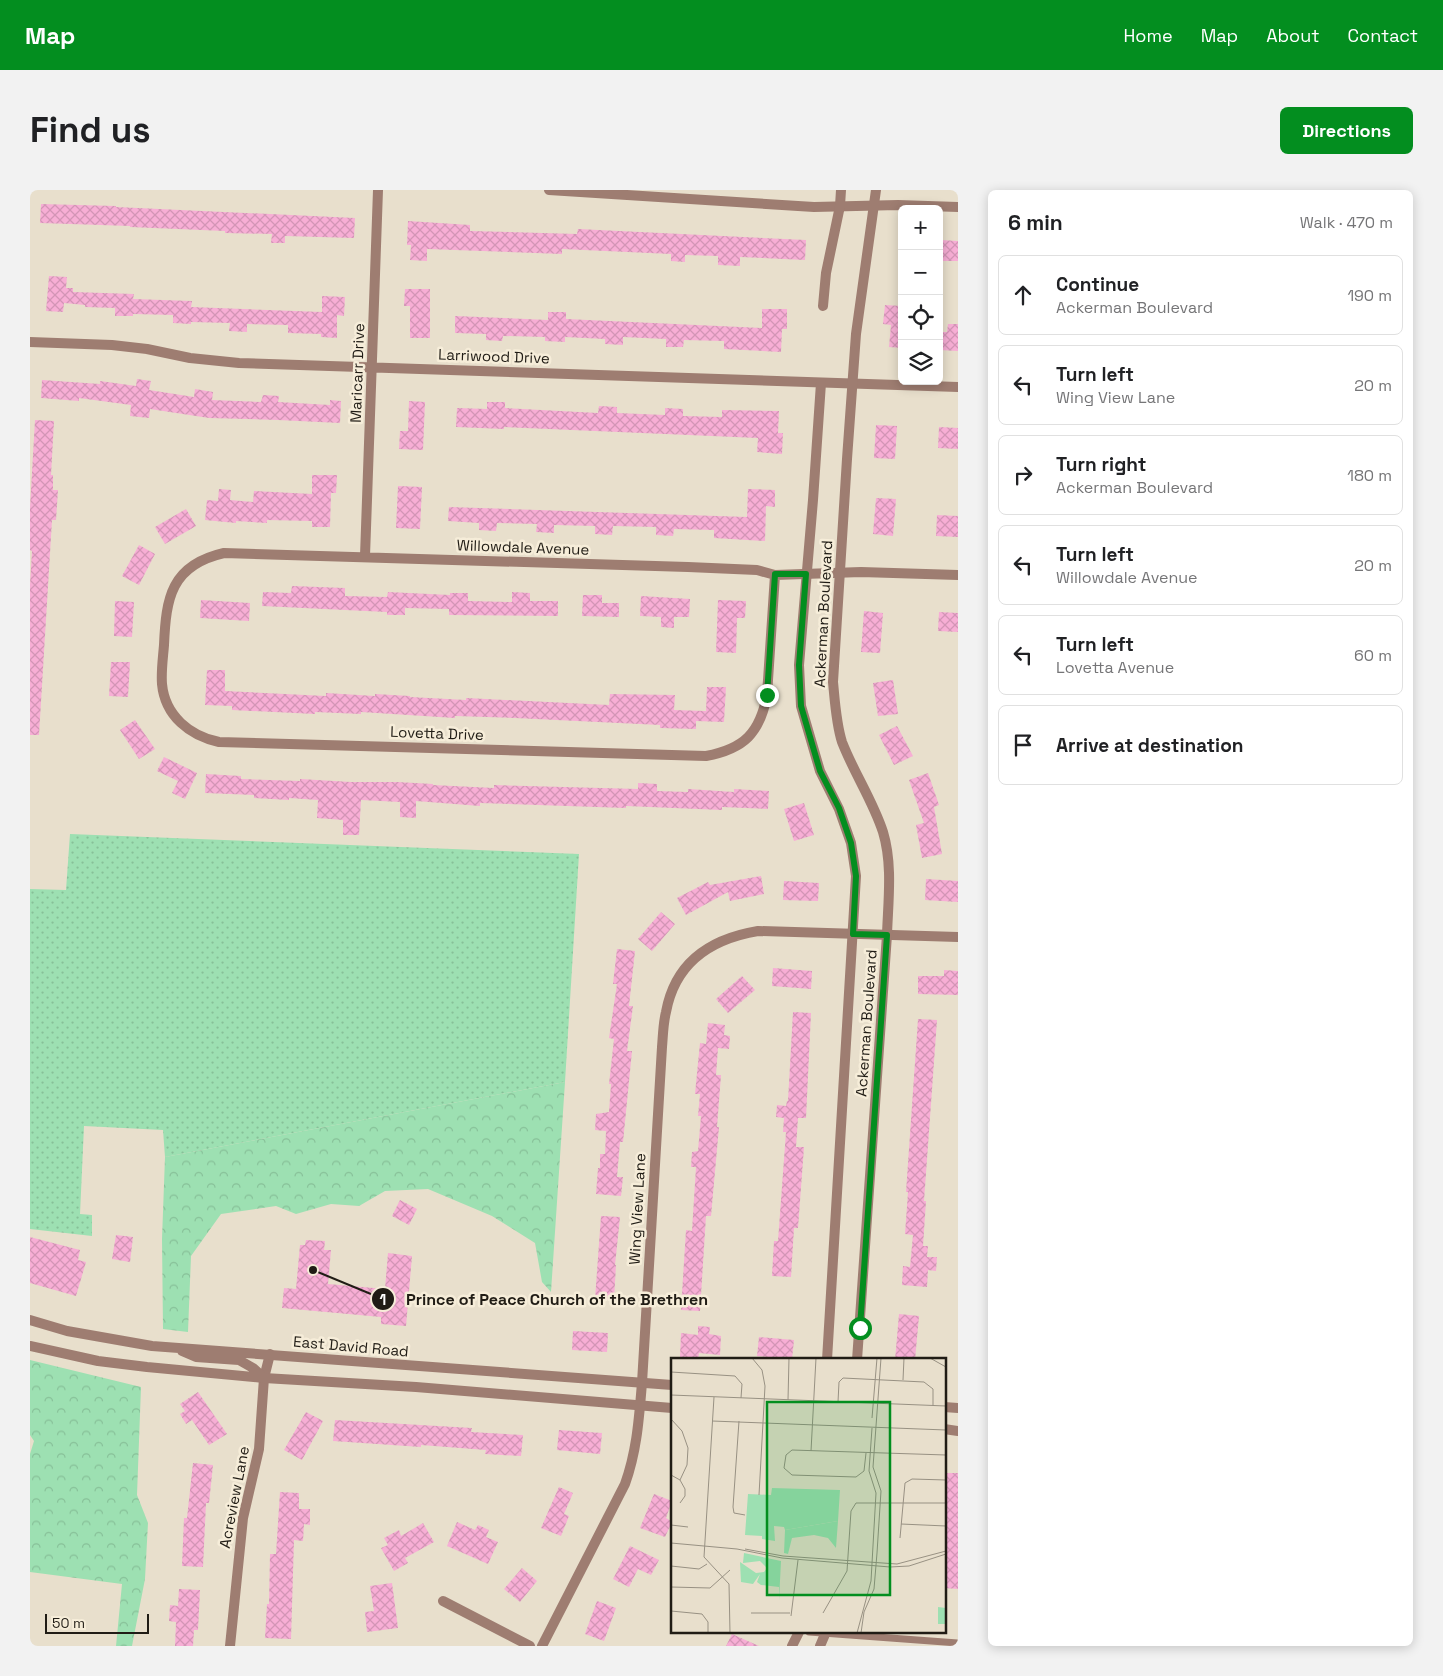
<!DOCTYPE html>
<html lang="en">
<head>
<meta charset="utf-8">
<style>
	body { margin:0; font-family:"Space Grotesk",sans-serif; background:#f2f2f2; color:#202124 }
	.controls { position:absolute; right:15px; top:15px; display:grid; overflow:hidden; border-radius:8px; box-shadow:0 2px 12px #0003 }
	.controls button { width:45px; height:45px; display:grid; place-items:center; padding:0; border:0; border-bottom:1px solid #e0e0e0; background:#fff; color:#202124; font:25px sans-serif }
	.scale { position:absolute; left:15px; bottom:12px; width:104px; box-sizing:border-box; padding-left:5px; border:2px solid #201c15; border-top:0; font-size:14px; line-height:18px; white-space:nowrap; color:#201c15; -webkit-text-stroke:4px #f6edd9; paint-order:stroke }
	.stop { position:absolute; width:15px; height:15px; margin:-11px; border:4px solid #038e1f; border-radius:50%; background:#fff }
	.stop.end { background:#038e1f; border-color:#fff; box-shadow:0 1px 5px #0008 }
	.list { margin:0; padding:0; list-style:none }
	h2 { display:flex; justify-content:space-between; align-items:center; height:65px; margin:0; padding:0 20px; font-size:21px }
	h2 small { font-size:16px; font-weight:400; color:#757577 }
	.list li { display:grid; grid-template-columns:32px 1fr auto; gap:15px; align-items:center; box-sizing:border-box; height:80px; margin:0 10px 10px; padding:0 10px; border:1px solid #e0e0e0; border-radius:8px }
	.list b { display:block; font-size:19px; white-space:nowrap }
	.list p { margin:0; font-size:16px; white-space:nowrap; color:#757577 }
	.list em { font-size:16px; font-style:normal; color:#757577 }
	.icon { flex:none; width:28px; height:28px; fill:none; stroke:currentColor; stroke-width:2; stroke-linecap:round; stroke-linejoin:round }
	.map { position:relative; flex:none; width:928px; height:1456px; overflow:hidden; border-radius:8px }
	header { display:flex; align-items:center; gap:30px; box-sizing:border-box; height:70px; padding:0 25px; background:#038e1f; color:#fff }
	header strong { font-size:24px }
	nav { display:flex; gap:28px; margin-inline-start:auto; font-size:18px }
	.intro { display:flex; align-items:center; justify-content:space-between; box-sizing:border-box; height:120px; padding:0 30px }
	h1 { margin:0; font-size:35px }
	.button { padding:12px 22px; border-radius:8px; background:#038e1f; color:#fff; font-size:18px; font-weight:700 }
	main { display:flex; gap:30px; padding:0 30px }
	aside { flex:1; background:#fff; border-radius:8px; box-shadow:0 2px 12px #0003 }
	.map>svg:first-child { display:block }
</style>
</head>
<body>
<header>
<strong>Map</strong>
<nav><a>Home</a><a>Map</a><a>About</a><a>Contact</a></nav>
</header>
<div class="intro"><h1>Find us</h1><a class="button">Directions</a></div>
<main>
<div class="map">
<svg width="928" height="1456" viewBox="0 0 928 1456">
	<defs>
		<pattern id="grass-dots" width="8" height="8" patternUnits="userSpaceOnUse" patternTransform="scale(1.25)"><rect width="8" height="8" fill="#9de0b2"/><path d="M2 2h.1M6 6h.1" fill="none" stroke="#87c098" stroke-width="1.8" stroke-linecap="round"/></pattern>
		<pattern id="forest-crowns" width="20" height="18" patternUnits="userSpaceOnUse" patternTransform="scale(1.25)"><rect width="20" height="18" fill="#9de0b2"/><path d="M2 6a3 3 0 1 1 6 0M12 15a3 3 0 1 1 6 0" fill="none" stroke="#87c098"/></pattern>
		<pattern id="building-cross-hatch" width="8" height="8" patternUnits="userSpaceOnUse" patternTransform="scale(1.25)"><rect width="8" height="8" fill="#f7aed5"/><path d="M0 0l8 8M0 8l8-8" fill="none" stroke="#d395b6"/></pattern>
	</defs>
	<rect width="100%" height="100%" fill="#e8dfcc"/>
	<!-- grass -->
	<path fill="url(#grass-dots)" d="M40,644L549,664L535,892L135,967L133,940L54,936L50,1024L62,1025V1046L0,1039V699L36,700Z"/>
	<!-- forest -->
	<path fill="url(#forest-crowns)" d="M535,892L521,1102L512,1092L505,1053L462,1026L398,999L355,1001L329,1016L301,1014L266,1024L246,1016L191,1024L161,1066L158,1142L133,1139L132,1049L135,967Z
		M0,1170L111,1197L107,1305L118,1333L115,1389L102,1456H86L92,1394L0,1382V1264L4,1251L0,1245Z"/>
	<!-- building -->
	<path fill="url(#building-cross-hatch)" d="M11,14L86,16V17L325,28L324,48L255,46V53H241L242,44L195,43V41L100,37V36L10,33Z
		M378,31L440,35V41L547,44L548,39L776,50L775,70L710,67V76L688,75V66L655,65V72L641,71V64L532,59V64L397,59V71L380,70L381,55H377Z
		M911,50L928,51V71H910Z
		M19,86L37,87L36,98H43V102L104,104L103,109L162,111L161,117L292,122V106L315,107L314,126L307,125V148L291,147V144L258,143V135L217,134V142L199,141L200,133L161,132V134L143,133V125L103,124V126H85V118L55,117V115L34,113L33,122L16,121Z
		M375,99H400V148H380V116H374Z
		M855,115L872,116V158L859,157L861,135L853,134Z
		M732,119H757V139H752L751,162L694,159V151L654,150L653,157H636V149L593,147V155L575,154V149L535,147V152L515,151V147L473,146L472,151L456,150V144L425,143V126L518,130V122H536V129L732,138Z
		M918,134H928V161L909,160V142H917Z
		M107,189L121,191L119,200L164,207L165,199L183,202L182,210L231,212L233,205L249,206L248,212L300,215V210L311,211L310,233L248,230L179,228L120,219L119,228L100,226L101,215L49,208V211L11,208L12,190L70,194V191L106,196Z
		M379,211L395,212L393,260L369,259L370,241H378Z
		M457,212H475V218L568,223L569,216L587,217V223L635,225V218L653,219V226L692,227V220L749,221L748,243H753L752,264L727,262L728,248L474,237V239L426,237L427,218L457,219Z
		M5,230L24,231L21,285H23V300H28L26,330H22L9,545H0V395L2,361L0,360V318Z
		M846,235L867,236L865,269L844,268Z
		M909,237L928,238V259L908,258Z
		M282,285H307L306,303H301L300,337H282V331L237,330V333L206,331V333L175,330L177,310L188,311L189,299L201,300L200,310L223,312L224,301L282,304Z
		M368,296L392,297L390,339L366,338Z
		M718,299L745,300V317L736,316L735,351L684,348V340L644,339L643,346L626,345V337L583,336L582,345L565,344V336L524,335V343L506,342L507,334L467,333L466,341L449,340V333L418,331L419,317L717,327Z
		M846,308L866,309L863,346L843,344Z
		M156,319L166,336L135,354L125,337Z
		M907,325L928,326V347L906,346Z
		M109,355L125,364L109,395L92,386Z
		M262,396L315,398V406L357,407L358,402L420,405V403H438V411L482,412V402L500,403V411H528V426L419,425V419L375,418V425H357V422L232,416L233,402L261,403Z
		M553,405H572V413H589V427L552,426Z
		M611,406L660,409L659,427H644V438L631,437V427L610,426Z
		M171,410L220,413L219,431L170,428Z
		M688,410L716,411L715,428H707L706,463L686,462Z
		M85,411L104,412L102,447L84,446Z
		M834,421L853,423L850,463L831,462Z
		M909,422L928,423V442L908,441Z
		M81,472H100L98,507L79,506Z
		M177,480H195V501L296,506V503L345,506V504L380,506V507L436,510V508L579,515L580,504L645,505L644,520L676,521L677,497H696L694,532L666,531V539L630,538V535L485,528L425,526V528L331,522V524L285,522V524L202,520V516L175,515Z
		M863,490L868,524L848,526L843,493Z
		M105,530L125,559L109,569L90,540Z
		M867,536L883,566L864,575L849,545Z
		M134,567L167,583L155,609L142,603L148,591L127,581Z
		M898,583L909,615L904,617L912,664L892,668L886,635L894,633L879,590Z
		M176,584L211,586V589L270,591V589L321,592H367L403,594V595L464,598V595L608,599V593L627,594V601L658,602V599L704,602V599L739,601L738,619L692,617V620L596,616V618L450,613V616L386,611V628L370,627V612L331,610L329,645H313V630L287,628L288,610L259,608V610L224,608V605L175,603Z
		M774,613L784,645L764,651L754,619Z
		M731,686L734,704L700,711L698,702L656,725L647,708L678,692L680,695Z
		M896,689L928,691V712L895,710Z
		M754,691L789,693L788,711L753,710Z
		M631,722L645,734L622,761L608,749Z
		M587,759L605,761L599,816H603L597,861H602L593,952H590L587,987H593L591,1006L566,1004L568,978H570V964H575L576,941L565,940L566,924L579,922L581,894H579L584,849L579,848L587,794H583Z
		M743,778L782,781L781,799L742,796Z
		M914,780L928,781V805L888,804V786H914Z
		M712,786L725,800L698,823L686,809Z
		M763,822L781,823L776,928H768L766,957H774L768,1038H764L761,1087L742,1086L744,1051H748L756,942H753L754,928L746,927L747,915L756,916L757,911H758Z
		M888,829L907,830L894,1011H896L893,1056H898L897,1067H907L906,1081L898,1080L897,1097L872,1095L873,1076L880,1077L883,1045L875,1044L878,1002H876Z
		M678,833L695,835L694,845L700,846L699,859L688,858L686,885H691L687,937H689L681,1026H676L670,1121L651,1120L656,1040L662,1041L666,977H661L662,962L668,961L671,926H668L670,904H665L667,883L670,853L676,854Z
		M370,1010L387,1019L379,1035L362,1026Z
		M571,1026L590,1027L585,1075H586L584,1110L565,1109Z
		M86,1045L103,1047L100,1072L82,1069Z
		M0,1047L50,1060L48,1070L56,1072L46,1106L0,1093Z
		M276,1050L295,1051L294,1060H301L298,1094L355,1099L358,1063L382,1066L376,1136L351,1134V1127L252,1118L254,1098L266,1099L270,1055H275Z
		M869,1124L889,1126L885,1170H865Z
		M668,1136L680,1137L679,1144L691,1146L690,1165L669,1163L668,1169L650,1167L651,1143L668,1145Z
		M543,1141L578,1143L577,1162L542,1160Z
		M729,1147L764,1150L762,1169L727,1166Z
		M168,1202L197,1244L179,1255L162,1230L156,1234L150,1224L155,1221L150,1214Z
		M276,1222L293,1231L272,1270L254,1260Z
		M305,1230L442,1238L441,1242L493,1245L491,1266L455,1264L456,1260L391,1255V1257L303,1251Z
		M529,1240L572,1243L570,1264L527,1260Z
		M163,1273L183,1275L179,1313H176L173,1377L152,1376L154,1328H157Z
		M914,1283H928V1399L914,1398Z
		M529,1297L543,1303L534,1324L539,1326L531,1346L511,1338Z
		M250,1302L269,1303V1319H280V1335L274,1334L273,1351L264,1350L261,1449L235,1448L237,1414H239L240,1364H246Z
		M624,1304L642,1311L636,1328L642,1332L635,1347L610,1338Z
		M427,1332L445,1340L448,1335L459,1340L456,1347L468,1352L458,1374L417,1356Z
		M393,1333L404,1352L375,1368L378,1373L364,1381L351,1358L358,1355L354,1348L369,1340L371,1346Z
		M600,1356L629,1370L621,1385L608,1379L599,1397L583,1389Z
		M492,1378L507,1391L490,1412L474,1399Z
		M362,1393L368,1438L337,1442L335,1422L344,1421L340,1396Z
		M149,1399L170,1400L168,1440H164L163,1456H145L146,1432L139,1431L140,1415L148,1416Z
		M567,1411L586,1418L574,1451L555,1444Z
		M702,1444L729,1456H696Z"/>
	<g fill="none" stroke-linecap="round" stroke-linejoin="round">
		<!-- service -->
		<path stroke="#9e7d71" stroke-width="7" d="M779,1442L928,1453"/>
		<!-- minor -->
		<path stroke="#9e7d71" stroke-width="10" d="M519,0L784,17L868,15L928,17
			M0,152L82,155L117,159L160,168L209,173L928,197
			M335,366L348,0
			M745,385L737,505C730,543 714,559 676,566L189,552C160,546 135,526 132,494C131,481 133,468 134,455C136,408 141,375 194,363L658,377L727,380L745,385L831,382L928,385
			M413,1411L500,1456
			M200,1456L213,1328L229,1259L234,1188L240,1164
			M512,1456L595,1294C607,1261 609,1228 612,1193L632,857C633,846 633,834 636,822C645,773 680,749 728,741L928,747"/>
		<!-- tertiary -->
		<path stroke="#9e7d71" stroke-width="10" d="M793,116L796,83L810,16L811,0
			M791,193L783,310L769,475L771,516L790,581L809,619L821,653L826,686L797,1170
			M0,1130L37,1141L122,1156L642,1195
			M0,1156L68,1171L117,1177L234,1188L386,1197L642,1218
			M152,1161L166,1167L209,1170L223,1178L234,1188
			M827,1170L857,745C858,712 863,675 853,642C843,611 824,583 812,552C806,533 805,512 803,492L817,269L826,144L846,0
			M914,1217L928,1218
			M914,1239L928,1241
			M762,1456L769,1442
			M790,1456L796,1442"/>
	</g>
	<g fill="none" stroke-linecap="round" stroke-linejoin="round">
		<!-- route -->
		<path stroke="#038e1f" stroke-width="6" d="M737,505L745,384H776L769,475L771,516L790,581L809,618L821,653L826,686L823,744L857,745L830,1138"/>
	</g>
	<g text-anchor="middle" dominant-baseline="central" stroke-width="5" stroke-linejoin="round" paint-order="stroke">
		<!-- street labels -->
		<g font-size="15" fill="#201c15" stroke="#f6edd9">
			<text transform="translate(464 166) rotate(2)">Larriwood Drive</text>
			<text transform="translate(327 183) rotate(-88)">Maricarr Drive</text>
			<text transform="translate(493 357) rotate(2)">Willowdale Avenue</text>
			<text transform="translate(793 424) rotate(-87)">Ackerman Boulevard</text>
			<text transform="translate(407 543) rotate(2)">Lovetta Drive</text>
			<text transform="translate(836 833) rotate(-86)">Ackerman Boulevard</text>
			<text transform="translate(607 1019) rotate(-87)">Wing View Lane</text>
			<text transform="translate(321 1156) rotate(5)">East David Road</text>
			<text transform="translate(204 1307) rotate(-79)">Acreview Lane</text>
		</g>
	</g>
	<!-- overview -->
	<g transform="translate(641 1168)">
		<rect width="275" height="275" fill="#e8dfcc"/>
		<path d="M101,130L169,132L167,163L114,172L113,169L103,168L104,183L91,181V178L74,177L77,136L100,137Z" fill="#9de0b2"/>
		<path d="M167,163L165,190L157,180L143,177L121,180L117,196L113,195L114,172ZM73,195L110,203L108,243V229L90,227L86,224L89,216L82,226L70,224L69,204L85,215L93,214L96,210L89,203L72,205Z" fill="#9de0b2"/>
		<path d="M267,249L275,250V266H267Z" fill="#9de0b2"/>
		<path fill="none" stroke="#989183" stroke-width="1" d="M81,0L91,12L94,28L88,137M259,0L275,9M0,14L64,18L71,26L70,40M232,22L233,0M0,37L275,48M43,39L33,199L58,226L59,275M117,42L118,0M167,44L168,24L172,20L253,24L262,31V48M201,60L206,0M0,61L11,73L17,90L16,107L9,122M41,63L275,72M68,63L62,149L63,155L74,157M140,93L145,0M195,95L193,113L185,119L121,117L113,110L115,97L121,92L275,97M0,117L9,122L14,131V138L9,145M230,166L275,168M0,167L17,169M229,180L234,125L241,121L275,122M0,185L66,191L111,200L219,209L238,208L275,196M74,191L112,198L226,206L275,193M0,208L28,211L36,206M0,229L39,230L59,212M0,253L31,256L37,264V275M80,255H119M152,255L176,213L180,153L185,145H275M120,258L127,202M186,275L200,223L205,135L198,113L201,70M190,275L193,254L203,231L206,195L210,133L202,109L210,0"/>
		<path fill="#038e1f" fill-opacity="0.15" stroke="#038e1f" stroke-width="2.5" d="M96,44H219V237H96Z"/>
		<rect width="275" height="275" fill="none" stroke="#201c15" stroke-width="2.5"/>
	</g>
	<!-- callouts -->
	<path fill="none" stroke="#201c15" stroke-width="2" d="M283 1080L353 1109"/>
	<g fill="#201c15" stroke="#f6edd9" stroke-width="2">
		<circle cx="283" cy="1080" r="5"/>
		<circle cx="353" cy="1109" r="12"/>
	</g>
	<g font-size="15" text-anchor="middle" font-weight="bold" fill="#fff">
		<text x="353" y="1115">1</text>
	</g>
	<g font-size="16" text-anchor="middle" font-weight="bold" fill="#201c15" stroke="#f6edd9" stroke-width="5" stroke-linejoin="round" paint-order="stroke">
		<text x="527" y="1115">Prince of Peace Church of the Brethren</text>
	</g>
</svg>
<div class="controls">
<button>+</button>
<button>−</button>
<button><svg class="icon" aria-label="locate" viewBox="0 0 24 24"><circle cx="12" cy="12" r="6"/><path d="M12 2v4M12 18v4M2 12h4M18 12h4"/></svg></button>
<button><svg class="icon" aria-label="layers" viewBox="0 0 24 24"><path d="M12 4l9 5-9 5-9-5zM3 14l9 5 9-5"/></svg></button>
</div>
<div class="scale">50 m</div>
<div class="stop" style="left:830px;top:1138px"></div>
<div class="stop end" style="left:737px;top:505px"></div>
</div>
<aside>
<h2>6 min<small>Walk · 470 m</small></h2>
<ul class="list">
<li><svg class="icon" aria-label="ahead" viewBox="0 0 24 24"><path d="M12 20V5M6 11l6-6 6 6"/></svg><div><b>Continue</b><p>Ackerman Boulevard</p></div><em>190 m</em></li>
<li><svg class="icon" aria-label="left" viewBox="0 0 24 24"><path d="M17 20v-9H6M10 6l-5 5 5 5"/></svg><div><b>Turn left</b><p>Wing View Lane</p></div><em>20 m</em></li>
<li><svg class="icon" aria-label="right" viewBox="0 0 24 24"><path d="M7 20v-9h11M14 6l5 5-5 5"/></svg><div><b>Turn right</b><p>Ackerman Boulevard</p></div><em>180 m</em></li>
<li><svg class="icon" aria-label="left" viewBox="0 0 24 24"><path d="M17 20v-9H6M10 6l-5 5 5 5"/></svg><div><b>Turn left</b><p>Willowdale Avenue</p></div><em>20 m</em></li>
<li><svg class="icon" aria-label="left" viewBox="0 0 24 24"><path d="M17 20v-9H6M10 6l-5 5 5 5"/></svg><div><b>Turn left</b><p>Lovetta Avenue</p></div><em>60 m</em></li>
<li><svg class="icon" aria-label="arrive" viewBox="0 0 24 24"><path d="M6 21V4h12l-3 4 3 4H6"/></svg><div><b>Arrive at destination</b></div></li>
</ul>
</aside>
</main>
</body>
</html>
